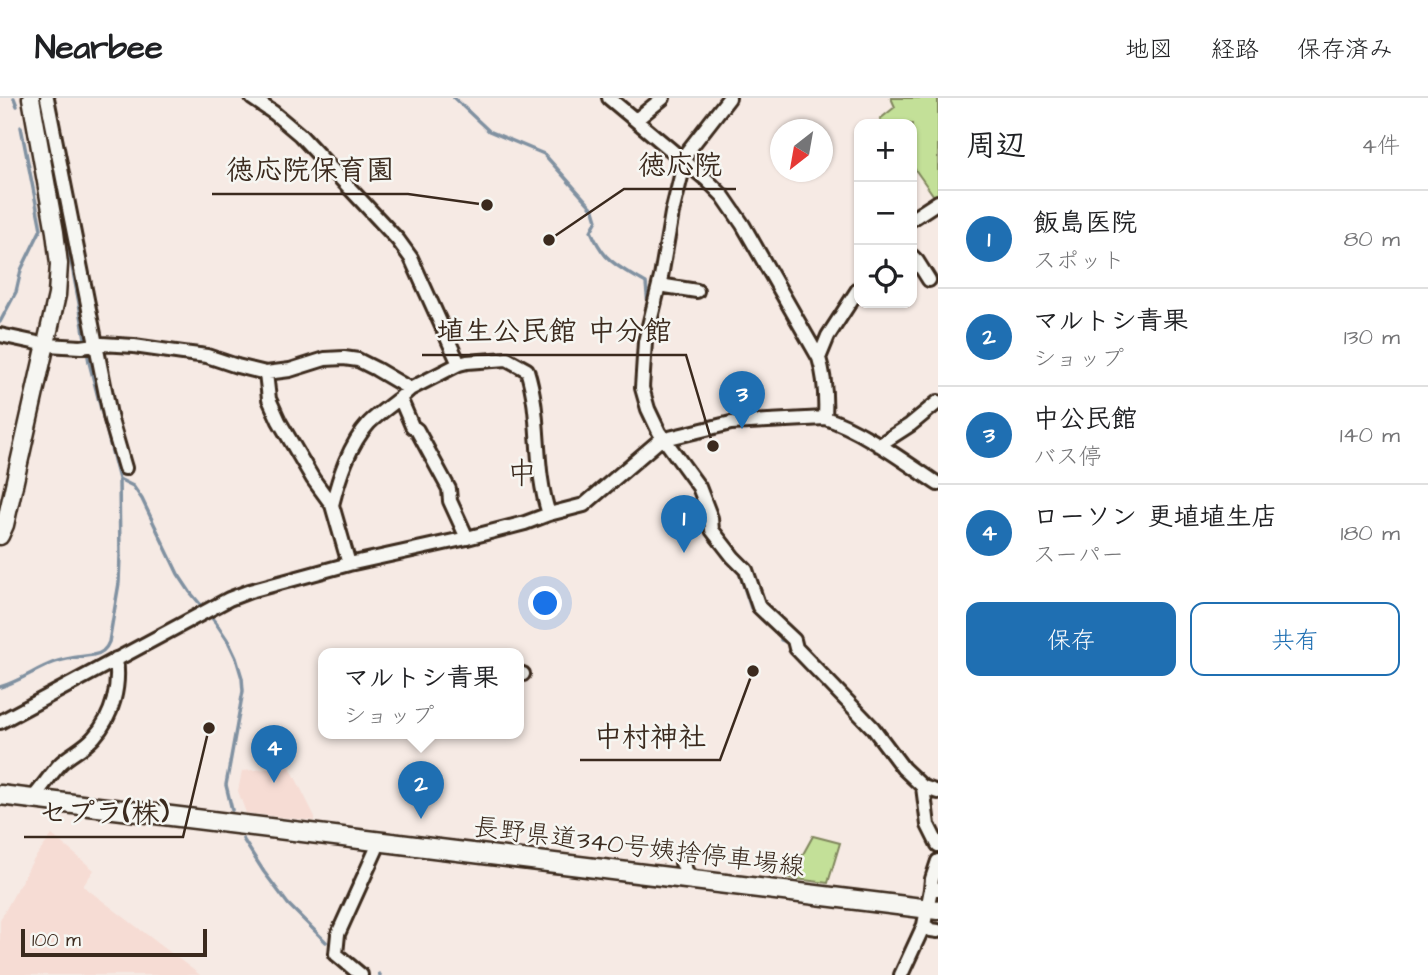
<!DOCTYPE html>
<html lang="ja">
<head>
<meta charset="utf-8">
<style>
	body { margin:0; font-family:"Architects Daughter","Klee One",sans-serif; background:#f2f2f2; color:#202124 }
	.controls { position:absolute; right:21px; top:21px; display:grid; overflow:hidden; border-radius:14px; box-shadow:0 2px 5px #0004 }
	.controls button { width:63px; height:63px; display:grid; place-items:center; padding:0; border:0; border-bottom:2px solid #e0e0e0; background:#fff; color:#202124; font:35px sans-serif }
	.compass { position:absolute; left:770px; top:21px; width:63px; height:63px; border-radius:50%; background:#fff; box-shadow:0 2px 5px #0004; rotate:211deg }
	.scale { position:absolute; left:21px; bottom:18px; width:186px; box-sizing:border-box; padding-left:7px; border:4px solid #3b2a1e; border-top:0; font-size:19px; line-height:24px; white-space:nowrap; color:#3b2a1e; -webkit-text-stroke:5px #f6f6f2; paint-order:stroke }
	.you { position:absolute; left:546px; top:506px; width:24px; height:24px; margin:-18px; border:5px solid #fff; border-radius:50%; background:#1a73e8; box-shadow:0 0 0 10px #1a73e833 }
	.badge { display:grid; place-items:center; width:46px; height:46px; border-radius:50%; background:#1f6fb2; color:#fff; font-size:23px; font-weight:700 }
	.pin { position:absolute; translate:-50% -58px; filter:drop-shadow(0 2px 4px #0008) }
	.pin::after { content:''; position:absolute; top:37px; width:24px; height:21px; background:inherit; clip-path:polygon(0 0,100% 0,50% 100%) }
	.popup { position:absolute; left:318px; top:550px; width:206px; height:91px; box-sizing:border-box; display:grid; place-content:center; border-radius:14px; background:#fff; filter:drop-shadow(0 2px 5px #0005); font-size:23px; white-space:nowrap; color:#757577 }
	.popup b { font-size:26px; color:#202124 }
	.popup::after { content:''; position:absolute; left:50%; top:100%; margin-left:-14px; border:14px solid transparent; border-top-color:#fff }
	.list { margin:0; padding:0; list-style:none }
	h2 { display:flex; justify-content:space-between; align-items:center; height:91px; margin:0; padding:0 28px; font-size:30px }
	h2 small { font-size:23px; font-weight:400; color:#757577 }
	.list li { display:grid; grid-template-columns:46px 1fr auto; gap:21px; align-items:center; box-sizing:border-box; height:98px; padding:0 28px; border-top:2px solid #e0e0e0 }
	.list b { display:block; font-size:26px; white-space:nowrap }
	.list p { margin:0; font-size:23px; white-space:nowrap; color:#757577 }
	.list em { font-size:23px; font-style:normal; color:#757577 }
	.actions { display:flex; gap:14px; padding:21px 28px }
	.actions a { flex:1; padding:16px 0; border:2px solid #1f6fb2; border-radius:14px; text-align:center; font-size:24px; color:#1f6fb2 }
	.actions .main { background:#1f6fb2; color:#fff }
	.icon { flex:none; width:38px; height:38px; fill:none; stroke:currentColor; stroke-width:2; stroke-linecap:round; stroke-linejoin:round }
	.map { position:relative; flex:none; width:938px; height:877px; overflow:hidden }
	header { display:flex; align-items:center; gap:42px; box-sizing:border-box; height:98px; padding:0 35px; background:#fff; border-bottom:2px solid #e0e0e0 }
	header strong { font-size:33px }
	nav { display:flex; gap:38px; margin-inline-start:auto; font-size:24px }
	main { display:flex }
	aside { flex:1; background:#fff }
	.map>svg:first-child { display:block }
</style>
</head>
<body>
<header>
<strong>Nearbee</strong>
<nav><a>地図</a><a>経路</a><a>保存済み</a></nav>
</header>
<main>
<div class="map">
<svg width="938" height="877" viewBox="0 0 938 877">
	<rect width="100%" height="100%" fill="#f6eae4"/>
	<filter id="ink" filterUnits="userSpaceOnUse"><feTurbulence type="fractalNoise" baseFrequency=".0143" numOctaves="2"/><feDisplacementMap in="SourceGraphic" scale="14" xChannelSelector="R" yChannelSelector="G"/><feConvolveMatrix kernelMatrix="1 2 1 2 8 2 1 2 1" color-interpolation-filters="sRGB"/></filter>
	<g filter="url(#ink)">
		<!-- built -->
		<path fill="#f6dcd4" d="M290,669L315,719V723L246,715L238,693L242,673Z
			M52,737L94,772L83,788L200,877H0V822L32,764Z"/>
		<!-- green -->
		<path fill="#c3e098" stroke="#7f855b" stroke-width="2" d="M891,0H938V99L936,101L912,67V26H883L880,21L895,9Z
			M813,738L840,745L828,785L787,780L802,758Z"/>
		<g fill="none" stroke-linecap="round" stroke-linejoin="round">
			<!-- stream -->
			<path stroke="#8091a1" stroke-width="3.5" d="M14,0L17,8
				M454,0L489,33L544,56L594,112L597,122L591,133C595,142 600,151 606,158C617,170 633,177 646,185L648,207L646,214
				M0,224L16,194L21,172L41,131L21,29
				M119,381L133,388L142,401L178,476L190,494L216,525L228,543L236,560L242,580L243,593L226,687L232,712
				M705,433L710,441L721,453
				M738,471L751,510L781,539V542L791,546
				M0,589C20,583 36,571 55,564C67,560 80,559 93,557C101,556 106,552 109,544L119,485L120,457L119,381L89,264L79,205L40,0
				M243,741L264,774L288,806L326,844
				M379,876L380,877"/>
			<defs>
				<path id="minor" d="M47,0L111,322L125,370
					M252,0L274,15L300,37L398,142L411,160L459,266
					M609,0L707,82L723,98L743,127L819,260C825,279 826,300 825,320
					M729,0L687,54L672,115L661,179L645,244L642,290L648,311L659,334L699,389L711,420L712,432L733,459L746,472L759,509L794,542L796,550L873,630L903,670L923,689L938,694
					M636,22L663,0
					M912,121L938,104
					M912,158L917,163L929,182
					M659,187L697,193
					M0,237L47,247L81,249L102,246L134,248L183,255L207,258L237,268L266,275L290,272L325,261L344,260L358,262L376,271L410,291L459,266L467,264L507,261L527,272C542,319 533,369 549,416
					M819,260L828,238L859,190
					M266,275L269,301L279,323L313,381L332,407L349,466
					M410,291L400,300L412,328L417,332L449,391L450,403L467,440
					M879,347L910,327L938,304
					M332,407C339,379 349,347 369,325C378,316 390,308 400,300
					M519,575L523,576
					M0,624L229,501L250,493L349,466L467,440L525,425L549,416L584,407L660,342L665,341L731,325L825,320C861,331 905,364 938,386
					M923,689L928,727L938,747
					M32,701C42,690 50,677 60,666C70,656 85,650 94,639C113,618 120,588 116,561
					M682,765L691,782
					M931,791L932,781L938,763
					M938,791H931L924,827L931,832L938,833
					M361,877L336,856L338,836L376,752L377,743
					M901,877L924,827"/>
				<path id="tertiary" d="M0,438L5,427L57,197L59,166L55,134L31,0"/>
				<path id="secondary" d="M0,697L938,812"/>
			</defs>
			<!-- minor casing -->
			<use href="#minor" stroke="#3b2a1e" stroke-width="18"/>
			<!-- tertiary casing -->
			<use href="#tertiary" stroke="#3b2a1e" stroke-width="21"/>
			<!-- secondary casing -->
			<use href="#secondary" stroke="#3b2a1e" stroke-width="23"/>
			<!-- minor -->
			<use href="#minor" stroke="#f6f6f2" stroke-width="12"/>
			<!-- tertiary -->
			<use href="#tertiary" stroke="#f6f6f2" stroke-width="16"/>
			<!-- secondary -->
			<use href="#secondary" stroke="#f6f6f2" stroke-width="18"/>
		</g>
	</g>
	<g text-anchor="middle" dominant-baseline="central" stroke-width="5" stroke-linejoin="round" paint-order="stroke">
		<!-- street labels -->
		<g font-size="26" fill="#3b2a1e" stroke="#f6f6f2">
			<text transform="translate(639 749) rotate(7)">長野県道340号姨捨停車場線</text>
		</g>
		<!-- quarter labels -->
		<g font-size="30" fill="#3b2a1e" stroke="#f6f6f2">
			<text x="522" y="376">中</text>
		</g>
	</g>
	<!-- callouts -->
	<path fill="none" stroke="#3b2a1e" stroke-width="2.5" d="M549 142L624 91H736M487 107L408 96H212M713 348L686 257H422M753 573L720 662H580M209 630L183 739H24"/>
	<g fill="#3b2a1e" stroke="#f6f6f2" stroke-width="2.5">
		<circle cx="549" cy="142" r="7"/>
		<circle cx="487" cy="107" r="7"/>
		<circle cx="713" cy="348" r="7"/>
		<circle cx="753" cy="573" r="7"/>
		<circle cx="209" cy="630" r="7"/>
	</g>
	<g font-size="28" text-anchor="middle" font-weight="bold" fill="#3b2a1e" stroke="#f6f6f2" stroke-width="5" stroke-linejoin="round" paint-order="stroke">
		<text x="680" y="76">徳応院</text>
		<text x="310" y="81">徳応院保育園</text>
		<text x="554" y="242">埴生公民館 中分館</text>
		<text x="650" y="648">中村神社</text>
		<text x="104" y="724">セプラ(株)</text>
	</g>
</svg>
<div class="controls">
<button>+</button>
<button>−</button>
<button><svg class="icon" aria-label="locate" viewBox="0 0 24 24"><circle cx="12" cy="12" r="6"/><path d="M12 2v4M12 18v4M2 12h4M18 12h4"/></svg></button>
</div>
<svg class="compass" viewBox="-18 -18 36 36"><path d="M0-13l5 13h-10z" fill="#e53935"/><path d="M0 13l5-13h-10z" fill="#757577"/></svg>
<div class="scale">100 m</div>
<div class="you"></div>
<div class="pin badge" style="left:684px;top:455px">1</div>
<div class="pin badge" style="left:421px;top:721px">2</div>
<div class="popup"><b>マルトシ青果</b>ショップ</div>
<div class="pin badge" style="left:742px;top:331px">3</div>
<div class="pin badge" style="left:274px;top:685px">4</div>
</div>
<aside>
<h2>周辺<small>4件</small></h2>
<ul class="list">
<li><span class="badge">1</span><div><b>飯島医院</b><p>スポット</p></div><em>80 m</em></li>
<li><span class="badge">2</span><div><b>マルトシ青果</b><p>ショップ</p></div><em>130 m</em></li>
<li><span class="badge">3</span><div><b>中公民館</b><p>バス停</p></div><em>140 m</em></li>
<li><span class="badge">4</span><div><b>ローソン 更埴埴生店</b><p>スーパー</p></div><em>180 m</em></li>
</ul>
<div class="actions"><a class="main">保存</a><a>共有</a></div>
</aside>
</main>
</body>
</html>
